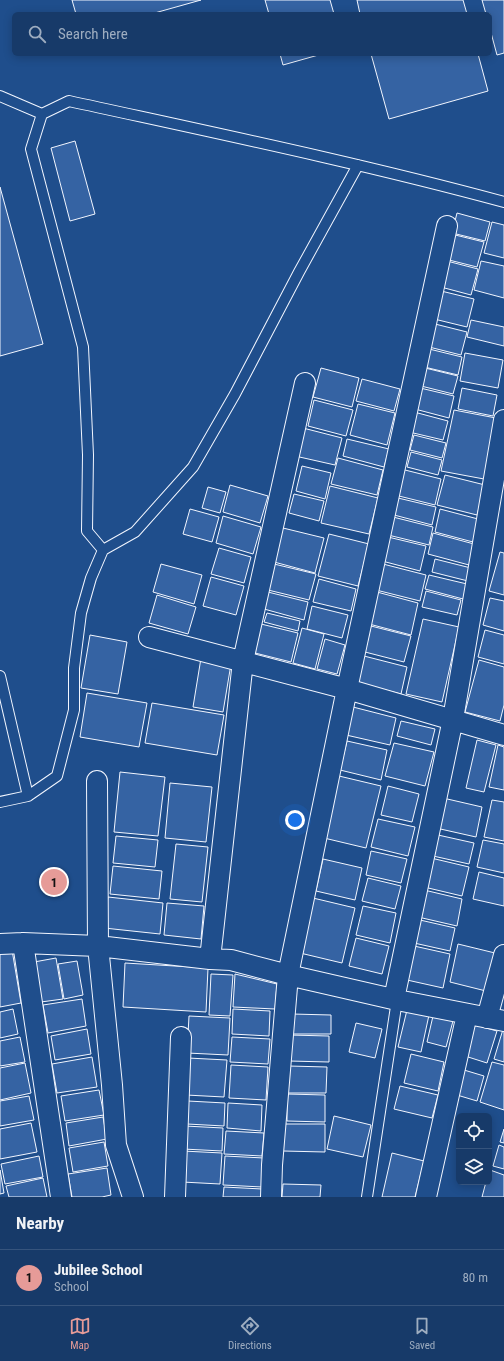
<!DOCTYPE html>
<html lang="en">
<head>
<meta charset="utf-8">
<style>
	body { margin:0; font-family:"Roboto Condensed",sans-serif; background:#20416f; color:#f1f3f6 }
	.controls { position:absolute; right:12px; bottom:12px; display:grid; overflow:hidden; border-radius:6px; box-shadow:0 2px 10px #0003 }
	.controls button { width:36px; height:36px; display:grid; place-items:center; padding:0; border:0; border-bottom:1px solid #36547d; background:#173a69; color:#f1f3f6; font:20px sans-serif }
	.you { position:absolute; left:295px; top:820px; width:14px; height:14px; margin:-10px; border:3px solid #fff; border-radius:50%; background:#1a73e8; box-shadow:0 0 0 6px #1a73e833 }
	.badge { display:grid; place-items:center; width:26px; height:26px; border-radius:50%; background:#e69b98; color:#111; font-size:13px; font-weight:700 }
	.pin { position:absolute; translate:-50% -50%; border:2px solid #fff; box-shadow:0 1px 4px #0006 }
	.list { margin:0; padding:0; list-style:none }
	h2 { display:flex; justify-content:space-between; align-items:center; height:52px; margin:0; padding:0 16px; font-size:17px }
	h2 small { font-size:13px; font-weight:400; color:#9eadc0 }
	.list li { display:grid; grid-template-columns:26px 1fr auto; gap:12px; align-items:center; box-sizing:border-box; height:56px; padding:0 16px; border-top:1px solid #36547d }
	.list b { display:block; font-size:15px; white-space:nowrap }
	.list p { margin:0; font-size:13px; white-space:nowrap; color:#9eadc0 }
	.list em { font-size:13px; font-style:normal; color:#9eadc0 }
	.icon { flex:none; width:22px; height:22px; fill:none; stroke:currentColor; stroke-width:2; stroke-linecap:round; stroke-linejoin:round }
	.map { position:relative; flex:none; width:504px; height:1197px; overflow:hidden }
	.search { position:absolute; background:#173a69; box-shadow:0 2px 10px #0003; left:12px; right:12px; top:12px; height:44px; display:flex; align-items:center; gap:10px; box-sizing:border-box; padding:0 14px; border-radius:6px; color:#9eadc0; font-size:15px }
	.sheet { height:108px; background:#173a69 }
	nav { display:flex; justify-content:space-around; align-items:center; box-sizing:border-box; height:56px; border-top:1px solid #36547d; background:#173a69; font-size:11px; color:#9eadc0 }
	nav a { display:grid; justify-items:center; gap:2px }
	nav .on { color:#e69b98 }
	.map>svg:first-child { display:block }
</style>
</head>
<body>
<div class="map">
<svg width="504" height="1197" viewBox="0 0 504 1197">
	<rect width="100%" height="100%" fill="#1f4e8c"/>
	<!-- building -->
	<path fill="#3563a3" stroke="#f2f6ff" d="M72,0H201L151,14H76Z
		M265,0H330L334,14H269Z
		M357,0H463L467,14H360Z
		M482,0H504V53L497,55L490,29V14H486Z
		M280,54H322L283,65Z
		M371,54H478L488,91L389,119Z
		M75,141L95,214L70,221L51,148Z
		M0,187L43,344L0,356Z
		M457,213L490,222L485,241L452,233Z
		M492,222L504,225V258L484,253Z
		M447,233L484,242L477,267L441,258Z
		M443,260L478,269L471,295L437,286Z
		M481,261L504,266V298L474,290Z
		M437,290L474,299L467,327L430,318Z
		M471,320L504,327V346L467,337Z
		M431,323L467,332L461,355L425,346Z
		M425,348L462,357L458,375L420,366Z
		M465,353L503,360L498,388L460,381Z
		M421,367L458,376L453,394L417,385Z
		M321,368L359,378L352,407L313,397Z
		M362,379L400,389L394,411L356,401Z
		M416,387L454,396L449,418L411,408Z
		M462,388L497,395L493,416L458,409Z
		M314,400L353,410L346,436L308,426Z
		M358,404L395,413L387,445L350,435Z
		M454,410L496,418L484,479L441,471Z
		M414,412L448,421L443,440L409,432Z
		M303,428L342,438L335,465L295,456Z
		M414,435L446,443L442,458L410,450Z
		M347,439L389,449L384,467L343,456Z
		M411,452L442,460L438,475L407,467Z
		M338,458L383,470L377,495L331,484Z
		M302,466L331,473L325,499L296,491Z
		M401,469L441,479L435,505L395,495Z
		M445,475L485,485L477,515L437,505Z
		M230,485L268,496L260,523L223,512Z
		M330,486L378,498L369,534L321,523Z
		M208,487L226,492L220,513L202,508Z
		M294,494L324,501L319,521L289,513Z
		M398,498L436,507L432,525L394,515Z
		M190,509L219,517L212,542L183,534Z
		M440,509L478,519L473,542L435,532Z
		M223,516L261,527L253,554L216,543Z
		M393,517L433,527L429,545L388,535Z
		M283,528L324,538L315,573L274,562Z
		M433,533L474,544L469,565L428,554Z
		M329,534L369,544L358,586L318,576Z
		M388,537L426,546L420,571L382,561Z
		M219,548L251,557L244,583L211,574Z
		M500,552L504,553V595L489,591Z
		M435,559L471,568L468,581L432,572Z
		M161,564L202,575L194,604L153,592Z
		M274,564L316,574L309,600L268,590Z
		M383,564L426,575L420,601L376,590Z
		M429,575L467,584L463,599L425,589Z
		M211,577L244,586L236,615L203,606Z
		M319,579L356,589L351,611L313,602Z
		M426,591L461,600L457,615L422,607Z
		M268,592L308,602L304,620L264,609Z
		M377,592L418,603L411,635L369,624Z
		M157,595L196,607L188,634L149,623Z
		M490,598L504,601V631L483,625Z
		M312,606L348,615L342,638L307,629Z
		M267,613L300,621L298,631L264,622Z
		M423,619L459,627L442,702L406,694Z
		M261,624L298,633L291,662L255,653Z
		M371,626L411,636L404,662L365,652Z
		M302,628L324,634L315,669L293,663Z
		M485,630L504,635V664L478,657Z
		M90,635L127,642L118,694L81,688Z
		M325,639L345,645L337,674L317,669Z
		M364,656L407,667L401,694L358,683Z
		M201,658L231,664L223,712L193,707Z
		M479,660L504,667V705L500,721L465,712Z
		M87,693L147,703L139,747L80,737Z
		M152,703L224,715L217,755L145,743Z
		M353,707L396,718L390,745L346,735Z
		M401,721L435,729L431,745L397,736Z
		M477,740L496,745L484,792L466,788Z
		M347,741L387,750L381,780L340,770Z
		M394,743L434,752L425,786L385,776Z
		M498,745L504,747V790L489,787Z
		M120,772L165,777L158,836L114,832Z
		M339,776L381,786L366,848L324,838Z
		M170,783L212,787L206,842L165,838Z
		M388,786L419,794L412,822L381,815Z
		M443,798L482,807L476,837L436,828Z
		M492,800L504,802V841L484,837Z
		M378,819L415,827L408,856L371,847Z
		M438,835L474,843L469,864L433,856Z
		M116,836L158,840L155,867L113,863Z
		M483,840L504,844V873L477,867Z
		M176,844L208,847L202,902L170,899Z
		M371,851L407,859L401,883L366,875Z
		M431,858L469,867L462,896L424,887Z
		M323,859L362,868L355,900L316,891Z
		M113,866L162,871L159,899L110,894Z
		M479,872L504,878V906L473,899Z
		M368,878L401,886L395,909L362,901Z
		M424,890L462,899L457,926L418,917Z
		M108,897L163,903L160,934L104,928Z
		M313,898L355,908L342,963L300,953Z
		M167,903L204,906L201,939L164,935Z
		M363,906L396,913L390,943L356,935Z
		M420,920L455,928L450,951L414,943Z
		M356,938L389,946L382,974L349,966Z
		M458,944L495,953L486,991L450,982Z
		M414,946L450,954L443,988L407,980Z
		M12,950L21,1003L0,1007V953Z
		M56,958L63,999L41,1002L34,962Z
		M77,961L83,995L64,999L58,964Z
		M125,963L208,968L206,1012L123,1007Z
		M211,974L233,975L230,1016L209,1015Z
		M235,974L277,984L275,1009L233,1007Z
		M82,999L86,1026L48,1033L43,1005Z
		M13,1009L18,1034L0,1038V1012Z
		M233,1009L270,1011L269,1036L232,1034Z
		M407,1010L429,1015L421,1052L398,1047Z
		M292,1014L331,1015V1034H292Z
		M189,1016L230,1018L228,1055L187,1053Z
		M433,1016L453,1021L446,1047L427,1042Z
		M356,1023L382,1029L375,1058L349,1052Z
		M475,1025L497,1031L487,1063L465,1056Z
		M504,1026V1062L494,1059Z
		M87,1029L91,1054L55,1060L51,1036Z
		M289,1035L329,1036V1062L289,1061Z
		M20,1037L25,1062L0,1066V1041Z
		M232,1037L270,1039L268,1064L230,1062Z
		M411,1054L444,1062L438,1091L404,1083Z
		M92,1057L97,1087L57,1093L52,1064Z
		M188,1058L227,1060L224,1097L186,1095Z
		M492,1062L504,1065V1110L480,1102Z
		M25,1063L31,1093L0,1100V1068Z
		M231,1065L268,1067L266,1100L229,1098Z
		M289,1066L327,1067L326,1093H288Z
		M464,1070L484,1076L477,1101L457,1095Z
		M400,1086L438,1095L432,1118L394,1109Z
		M99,1090L104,1115L65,1121L61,1096Z
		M287,1094L325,1095V1122L287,1121Z
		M29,1096L34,1120L0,1126V1101Z
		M188,1101L225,1103L224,1126L187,1124Z
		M228,1103L262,1105L261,1131L227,1128Z
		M334,1116L371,1125L363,1157L327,1149Z
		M103,1117L107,1139L69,1146L66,1123Z
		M31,1123L37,1152L0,1159V1129Z
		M284,1124H325V1152L283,1151Z
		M185,1126L223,1128L222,1151L183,1149Z
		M504,1129V1143L500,1142Z
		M226,1131L264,1133L262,1156L224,1154Z
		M104,1142L108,1166L73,1172L69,1148Z
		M499,1145L504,1147V1169L493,1166Z
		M183,1151L222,1153L220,1184L182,1182Z
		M392,1153L424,1161L415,1197H382Z
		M39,1156L43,1177L5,1184L1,1164Z
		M225,1156L264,1158L262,1187L223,1185Z
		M107,1168L111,1195L102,1197H72L68,1174Z
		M0,1170L4,1193L0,1194Z
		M490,1170L504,1175V1197H482L486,1182H489Z
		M43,1178L47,1197H9L6,1186Z
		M283,1184L321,1185L320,1197H282Z
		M224,1187L262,1189V1197H223Z"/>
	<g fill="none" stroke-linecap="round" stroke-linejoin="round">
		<defs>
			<path id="lane" d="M0,96L42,114
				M358,165L299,272L235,394L193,467L135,532L103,550L87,531L88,455L83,347L31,149L42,114L69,101C215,133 360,163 504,202
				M0,676L28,796
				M0,802L28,796L57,776L74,710V668L81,613L91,578L103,550
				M367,1197L397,1000"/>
			<path id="street" d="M149,637L347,689L504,735
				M97,781L98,946L112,1085L116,1145L133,1197
				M23,943L61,1197
				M0,944L23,943L98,946L210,959L231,960L288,975L397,1000L504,1021
				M210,959L243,661L305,383
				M394,999L453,719L504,420
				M487,1018L504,955
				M175,1197L181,1037
				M271,1197L272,1165L288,975L347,689L447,226
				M426,1197L467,1014"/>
		</defs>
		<!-- lane casing -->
		<use href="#lane" stroke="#f2f6ff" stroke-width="12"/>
		<!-- street casing -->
		<use href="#street" stroke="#f2f6ff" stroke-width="22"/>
		<!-- lane -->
		<use href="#lane" stroke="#1f4e8c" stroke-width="10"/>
		<!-- street -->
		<use href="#street" stroke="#1f4e8c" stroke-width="20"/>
	</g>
</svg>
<div class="controls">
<button><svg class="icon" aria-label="locate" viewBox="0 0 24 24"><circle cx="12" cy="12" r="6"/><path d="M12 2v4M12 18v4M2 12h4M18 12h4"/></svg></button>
<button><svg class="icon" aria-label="layers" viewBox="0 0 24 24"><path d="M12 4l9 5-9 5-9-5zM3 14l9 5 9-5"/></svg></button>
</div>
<div class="you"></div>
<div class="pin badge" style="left:54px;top:882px">1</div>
<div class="search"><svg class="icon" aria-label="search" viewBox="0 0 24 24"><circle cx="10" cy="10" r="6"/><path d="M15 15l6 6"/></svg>Search here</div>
</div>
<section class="sheet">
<h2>Nearby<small></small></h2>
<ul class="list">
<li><span class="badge">1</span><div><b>Jubilee School</b><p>School</p></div><em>80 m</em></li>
</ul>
</section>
<nav>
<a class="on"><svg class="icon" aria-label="map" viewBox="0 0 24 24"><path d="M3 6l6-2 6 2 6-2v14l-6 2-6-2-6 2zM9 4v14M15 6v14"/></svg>Map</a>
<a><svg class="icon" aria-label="directions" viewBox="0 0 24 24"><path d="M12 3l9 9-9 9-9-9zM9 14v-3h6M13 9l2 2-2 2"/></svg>Directions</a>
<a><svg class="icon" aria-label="saved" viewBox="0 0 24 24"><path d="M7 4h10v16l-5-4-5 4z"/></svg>Saved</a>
</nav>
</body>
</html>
